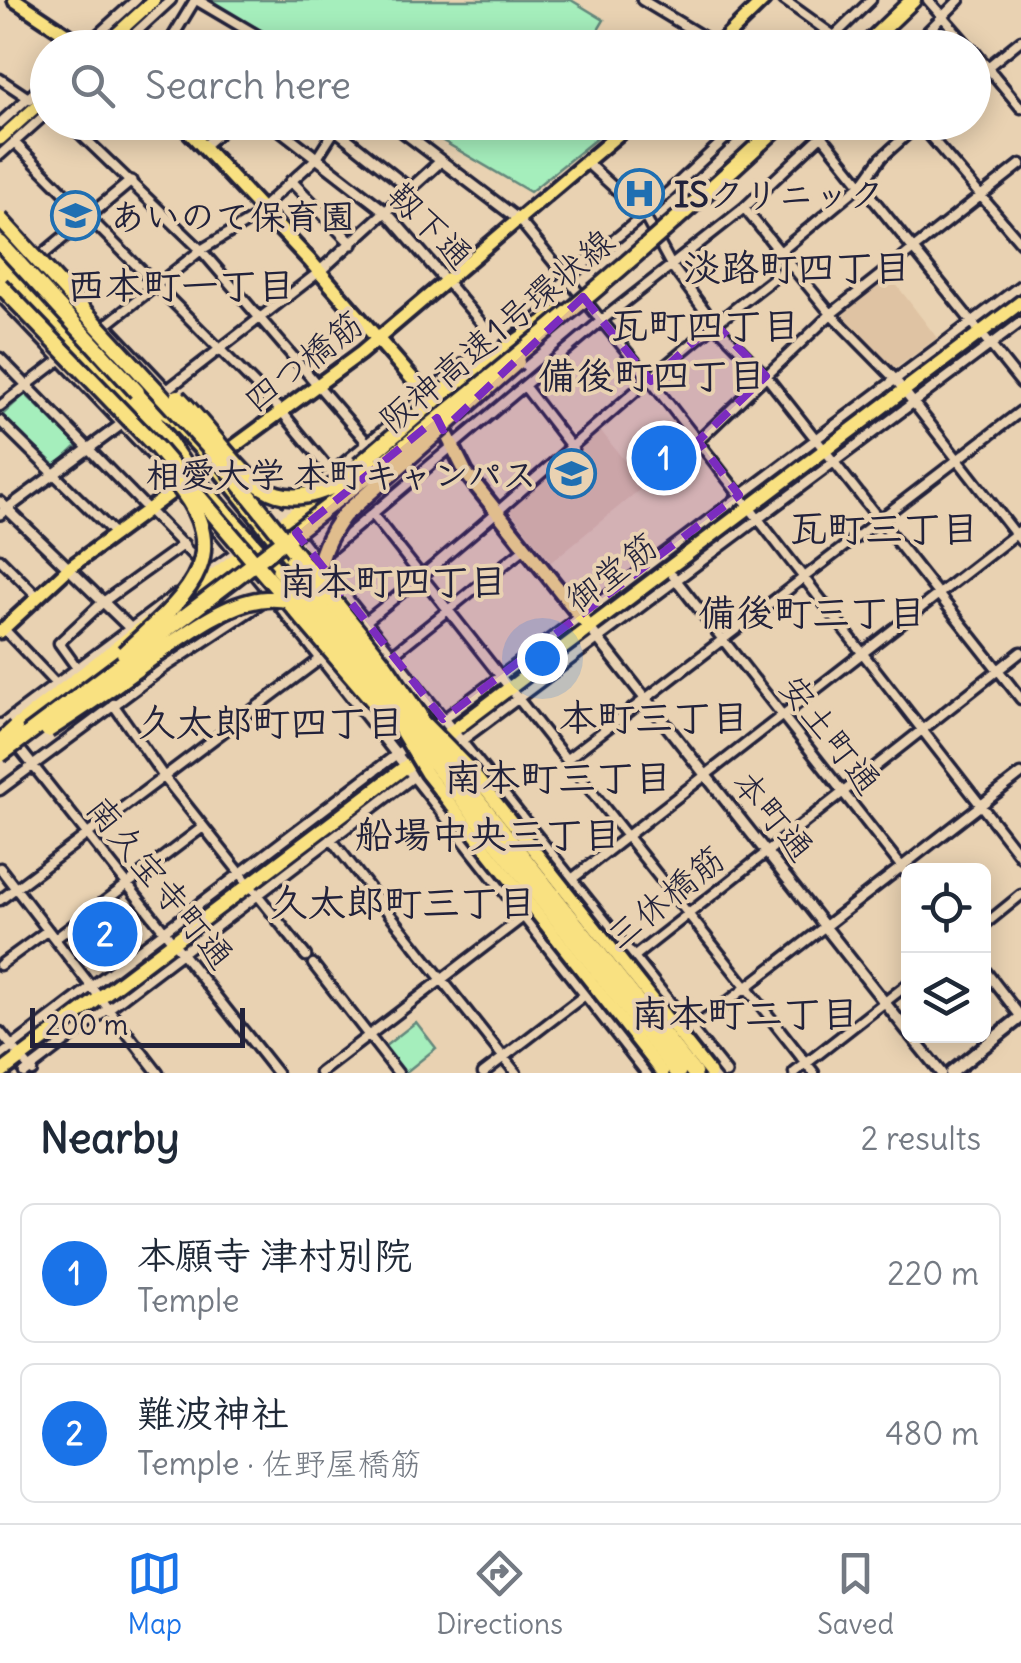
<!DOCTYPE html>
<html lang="en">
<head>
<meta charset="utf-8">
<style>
	body { margin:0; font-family:Delius,"Klee One",sans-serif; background:#f2f2f3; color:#1f2937 }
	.controls { position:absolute; right:30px; bottom:30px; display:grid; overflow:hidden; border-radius:15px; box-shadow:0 5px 25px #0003 }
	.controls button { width:90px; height:90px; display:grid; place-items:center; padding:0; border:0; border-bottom:2px solid #e0e1e3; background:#fff; color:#1f2937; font:50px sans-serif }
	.scale { position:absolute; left:30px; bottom:25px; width:215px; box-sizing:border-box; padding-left:10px; border:5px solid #22223b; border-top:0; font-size:28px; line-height:35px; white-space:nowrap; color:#22223b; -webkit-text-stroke:8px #e9d2b2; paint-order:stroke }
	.you { position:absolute; left:542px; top:658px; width:35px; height:35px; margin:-25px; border:8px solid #fff; border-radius:50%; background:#1a73e8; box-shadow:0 0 0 15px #1a73e833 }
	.badge { display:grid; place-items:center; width:65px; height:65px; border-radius:50%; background:#1a73e8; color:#fff; font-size:32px; font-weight:700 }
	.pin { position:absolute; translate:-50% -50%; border:5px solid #fff; box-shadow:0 2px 10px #0006 }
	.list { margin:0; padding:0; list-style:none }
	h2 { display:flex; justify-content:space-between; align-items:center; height:130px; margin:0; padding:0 40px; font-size:42px }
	h2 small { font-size:32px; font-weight:400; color:#747a83 }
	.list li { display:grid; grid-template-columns:65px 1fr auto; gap:30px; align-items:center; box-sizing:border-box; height:140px; margin:0 20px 20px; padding:0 20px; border:2px solid #e0e1e3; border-radius:15px }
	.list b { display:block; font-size:38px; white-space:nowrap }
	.list p { margin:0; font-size:32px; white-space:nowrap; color:#747a83 }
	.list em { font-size:32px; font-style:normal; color:#747a83 }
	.icon { flex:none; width:55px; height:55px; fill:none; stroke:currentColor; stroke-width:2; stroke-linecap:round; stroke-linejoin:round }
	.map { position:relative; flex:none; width:1021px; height:1073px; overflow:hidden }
	.search { position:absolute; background:#fff; box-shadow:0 5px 25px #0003; left:30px; right:30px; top:30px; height:110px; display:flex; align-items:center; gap:25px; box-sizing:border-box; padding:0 35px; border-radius:55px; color:#747a83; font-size:38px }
	.sheet { height:450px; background:#fff }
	nav { display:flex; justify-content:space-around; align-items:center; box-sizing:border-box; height:140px; border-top:2px solid #e0e1e3; background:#fff; font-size:28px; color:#747a83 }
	nav a { display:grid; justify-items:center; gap:5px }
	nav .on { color:#1a73e8 }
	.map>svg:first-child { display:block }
</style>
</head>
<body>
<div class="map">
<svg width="1021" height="1073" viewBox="0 0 1021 1073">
	<rect width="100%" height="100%" fill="#e9d2b2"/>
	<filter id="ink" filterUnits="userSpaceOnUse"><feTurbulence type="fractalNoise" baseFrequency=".01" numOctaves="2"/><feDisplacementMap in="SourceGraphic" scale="20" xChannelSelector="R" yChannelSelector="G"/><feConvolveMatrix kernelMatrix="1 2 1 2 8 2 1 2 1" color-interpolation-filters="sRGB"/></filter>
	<g filter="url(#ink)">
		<!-- built -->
		<path fill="#dfc3a3" d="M889,275L937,338L892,371L839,317Z
			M601,431L644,486L551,562L508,508Z"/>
		<!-- green -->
		<path fill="#a5eebc" stroke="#64887c" stroke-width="2.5" d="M207,0H571L604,20L588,47H287Z
			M597,122L608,129L530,192L419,127L418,123Z
			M25,394L78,445L56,466L1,416Z
			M416,1022L436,1048L405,1073L384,1047Z"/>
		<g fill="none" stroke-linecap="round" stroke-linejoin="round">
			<defs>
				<path id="minor" d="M642,0L720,47
					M784,0L834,36
					M928,0L970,48
					M83,48L136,0
					M119,48L171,0
					M166,48L195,0
					M822,48L871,0
					M911,48L959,0
					M974,51L1021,108
					M974,78L1021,40
					M0,79L30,99
					M68,122L201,250L370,446
					M811,122L1021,383
					M918,122L1021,243
					M0,123L48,80
					M15,143L282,412L332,473
					M204,146L232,122
					M0,155L48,112
					M586,162L644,215L671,265L714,323L766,376L1021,699
					M744,208L831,314L895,379L1021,541
					M519,220L651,381L1021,857
					M780,252L863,183L881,158L921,122
					M446,281L495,339
					M0,296L178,483
					M106,325L179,402
					M106,325L201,250L264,212L266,204L317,158L340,122
					M0,358L208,571
					M525,387L573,449
					M167,390L319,272
					M0,406L61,359
					M0,421L116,535
					M698,441L831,314L1021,164
					M313,488L644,215L743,122
					M281,514L302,497
					M373,515L814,1073
					M327,552L602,320L744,208L836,122
					M0,559L37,596
					M673,576L908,875
					M195,581L236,552
					M361,625C508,510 641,377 790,266
					M4,629L56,684
					M392,655L525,548
					M77,668L59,643L103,602L184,544
					M113,704L164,777L306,956
					M0,724L277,1073
					M0,726L175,595
					M429,730L1021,285
					M448,751L1021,322
					M567,759L1021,411
					M0,790L164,668L261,604
					M331,839L378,899
					M0,868L158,1073
					M559,889L1021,530
					M0,900L323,657
					M385,908L516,1073
					M984,925L1021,895
					M55,939L203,827
					M313,964L398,1073
					M0,965L48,930
					M621,967L1021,652
					M984,969L1021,1017
					M0,1032L32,1071
					M689,1032L1021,774
					M0,1056L410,744
					M24,1073L417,774
					M320,1073L536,907
					M483,1073L598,985
					M794,1073L908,984"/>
				<path id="tertiary" d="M197,0L278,48
					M270,122L386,212L446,281
					M326,122L410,189
					M390,122L519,220
					M697,122L725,139
					M291,181L352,244
					M41,256L131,181
					M319,272L441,161
					M261,488L309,551
					M0,502L130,628
					M198,506L272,596
					M0,514L130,418
					M291,542L317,561L726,1073
					M275,600L647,1073
					M588,626L908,1032
					M911,1036L941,1073"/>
				<path id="secondary" d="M951,1073L1021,1017"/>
				<path id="primary" d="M101,48L154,0
					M715,48L764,0
					M0,139L48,96
					M0,272L163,442
					M51,289L214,464L291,560
					M176,456L278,570
					M0,632L69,568L361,353L633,122"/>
				<path id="trunk" d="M15,0L87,48
					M180,122L311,262L428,397L466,473L588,626
					M0,1073L1021,302"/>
				<path id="motorway" d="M863,48L913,0
					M0,260L152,417L182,462
					M449,388L560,312
					M138,393L171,416
					M287,521L325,490
					M182,600L240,557
					M15,728L148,624"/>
			</defs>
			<!-- minor casing -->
			<use href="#minor" stroke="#22223b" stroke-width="15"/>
			<!-- tertiary casing -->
			<use href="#tertiary" stroke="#22223b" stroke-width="16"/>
			<!-- secondary casing -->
			<use href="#secondary" stroke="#22223b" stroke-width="18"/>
			<!-- primary casing -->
			<use href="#primary" stroke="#22223b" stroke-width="19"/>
			<!-- trunk casing -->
			<use href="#trunk" stroke="#22223b" stroke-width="20"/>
			<!-- motorway casing -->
			<use href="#motorway" stroke="#22223b" stroke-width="21"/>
			<!-- minor -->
			<use href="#minor" stroke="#e9d2b2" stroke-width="8"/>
			<!-- tertiary -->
			<use href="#tertiary" stroke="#e9d2b2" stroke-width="9"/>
			<!-- secondary -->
			<use href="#secondary" stroke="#e9d2b2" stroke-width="10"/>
			<!-- primary -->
			<use href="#primary" stroke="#f9e181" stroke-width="11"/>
			<!-- trunk -->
			<use href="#trunk" stroke="#f9e181" stroke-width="12"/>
			<!-- motorway -->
			<use href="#motorway" stroke="#f9e181" stroke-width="14"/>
			<defs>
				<path id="primary-bridge" d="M291,560L344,627
					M278,570L330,637
					M413,711L469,768L710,1073
					M396,723L426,773L663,1073"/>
				<path id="motorway-bridge" d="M0,219L224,464L385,665L419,715
					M0,243L137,392
					M0,285L157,448L382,711
					M517,362L344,515C313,555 308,598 337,640L678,1073
					M178,397C248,468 264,541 370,463
					M359,465L449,388
					M124,653C179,601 240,560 176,483
					M48,730C85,707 121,681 156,655C234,598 288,565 361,652L694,1073
					M0,742L15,728
					M0,755C269,554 539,352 783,122"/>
			</defs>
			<!-- primary-bridge casing -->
			<use href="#primary-bridge" stroke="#22223b" stroke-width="19" stroke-linecap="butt"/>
			<!-- motorway-bridge casing -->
			<use href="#motorway-bridge" stroke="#22223b" stroke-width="21" stroke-linecap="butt"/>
			<!-- primary-bridge -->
			<use href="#primary-bridge" stroke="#f9e181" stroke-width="11"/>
			<!-- motorway-bridge -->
			<use href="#motorway-bridge" stroke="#f9e181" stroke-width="14"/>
		</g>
	</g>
	<!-- marked area -->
	<path fill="#7b2cbf" fill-opacity="0.2" stroke="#7b2cbf" stroke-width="8" stroke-dasharray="20 12" stroke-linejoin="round" d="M583,297L651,381L714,323L766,376L698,441L739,495L443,719L296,533L437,418L443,430Z"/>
	<!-- icons -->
	<defs>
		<symbol id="hospital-ring" viewBox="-11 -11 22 22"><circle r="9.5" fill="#e9d2b2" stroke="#1f6fb2" stroke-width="1.5"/><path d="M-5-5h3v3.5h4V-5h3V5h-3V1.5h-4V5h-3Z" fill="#1f6fb2"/></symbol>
		<symbol id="school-ring" viewBox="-11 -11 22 22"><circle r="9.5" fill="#e9d2b2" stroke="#1f6fb2" stroke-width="1.5"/><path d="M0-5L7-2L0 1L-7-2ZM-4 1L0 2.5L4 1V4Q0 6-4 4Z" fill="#1f6fb2"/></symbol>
		<symbol id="university-ring" viewBox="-11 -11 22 22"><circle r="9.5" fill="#e9d2b2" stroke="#1f6fb2" stroke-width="1.5"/><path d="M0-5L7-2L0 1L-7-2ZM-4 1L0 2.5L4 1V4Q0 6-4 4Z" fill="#1f6fb2"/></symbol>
	</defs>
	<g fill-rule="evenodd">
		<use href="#hospital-ring" x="612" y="166" width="55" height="55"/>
		<use href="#school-ring" x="48" y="188" width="55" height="55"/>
		<use href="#university-ring" x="544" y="446" width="55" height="55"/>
	</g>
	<g text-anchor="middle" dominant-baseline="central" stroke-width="8" stroke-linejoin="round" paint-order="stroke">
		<!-- poi labels -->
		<g font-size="35" font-weight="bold" fill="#22223b" stroke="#e9d2b2" text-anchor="start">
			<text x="674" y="194">ISクリニック</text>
			<text x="110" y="216">あいのて保育園</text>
			<text x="537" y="474" text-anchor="end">相愛大学 本町キャンパス</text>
		</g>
		<!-- street labels -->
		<g font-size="35" fill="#22223b" stroke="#e9d2b2">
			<text transform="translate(431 225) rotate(46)">靱下通</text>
			<text transform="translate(496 330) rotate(-40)">阪神高速1号環状線</text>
			<text transform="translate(303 361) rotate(-38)">四つ橋筋</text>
			<text transform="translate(611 572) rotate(-37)">御堂筋</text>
			<text transform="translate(831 734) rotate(52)">安土町通</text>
			<text transform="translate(774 815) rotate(51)">本町通</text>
			<text transform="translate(161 882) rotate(51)">南久宝寺町通</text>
			<text transform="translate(665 897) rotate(-39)">三休橋筋</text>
		</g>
		<!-- neighbourhood labels -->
		<g font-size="38" font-weight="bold" fill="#22223b" stroke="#e9d2b2">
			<text x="797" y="267">淡路町四丁目</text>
			<text x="181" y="285">西本町一丁目</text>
			<text x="705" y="325">瓦町四丁目</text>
			<text x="652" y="375">備後町四丁目</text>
			<text x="884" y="528">瓦町三丁目</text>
			<text x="393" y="581">南本町四丁目</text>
			<text x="812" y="612">備後町三丁目</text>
			<text x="654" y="717">本町三丁目</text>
			<text x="271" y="722">久太郎町四丁目</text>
			<text x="558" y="777">南本町三丁目</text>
			<text x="488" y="834">船場中央三丁目</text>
			<text x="403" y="902">久太郎町三丁目</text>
			<text x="745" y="1013">南本町二丁目</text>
		</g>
	</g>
</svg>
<div class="controls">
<button><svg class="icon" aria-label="locate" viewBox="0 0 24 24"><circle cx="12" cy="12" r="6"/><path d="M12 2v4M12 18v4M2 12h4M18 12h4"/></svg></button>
<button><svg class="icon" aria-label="layers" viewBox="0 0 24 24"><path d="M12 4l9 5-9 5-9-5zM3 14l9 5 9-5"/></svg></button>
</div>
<div class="scale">200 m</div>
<div class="you"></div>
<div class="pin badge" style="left:664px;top:458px">1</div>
<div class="pin badge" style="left:105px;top:934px">2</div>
<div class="search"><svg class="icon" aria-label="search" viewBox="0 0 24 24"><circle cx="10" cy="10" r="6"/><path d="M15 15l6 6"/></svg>Search here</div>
</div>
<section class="sheet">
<h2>Nearby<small>2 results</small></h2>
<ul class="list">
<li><span class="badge">1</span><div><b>本願寺 津村別院</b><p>Temple</p></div><em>220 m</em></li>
<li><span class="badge">2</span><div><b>難波神社</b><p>Temple · 佐野屋橋筋</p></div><em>480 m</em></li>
</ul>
</section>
<nav>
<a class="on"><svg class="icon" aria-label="map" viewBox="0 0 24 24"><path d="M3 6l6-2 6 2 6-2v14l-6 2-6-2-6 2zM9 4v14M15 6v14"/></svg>Map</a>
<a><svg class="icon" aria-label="directions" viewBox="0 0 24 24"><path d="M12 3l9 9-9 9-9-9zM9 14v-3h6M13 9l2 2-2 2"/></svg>Directions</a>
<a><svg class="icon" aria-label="saved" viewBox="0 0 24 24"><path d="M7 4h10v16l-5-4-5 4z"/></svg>Saved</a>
</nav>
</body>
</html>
